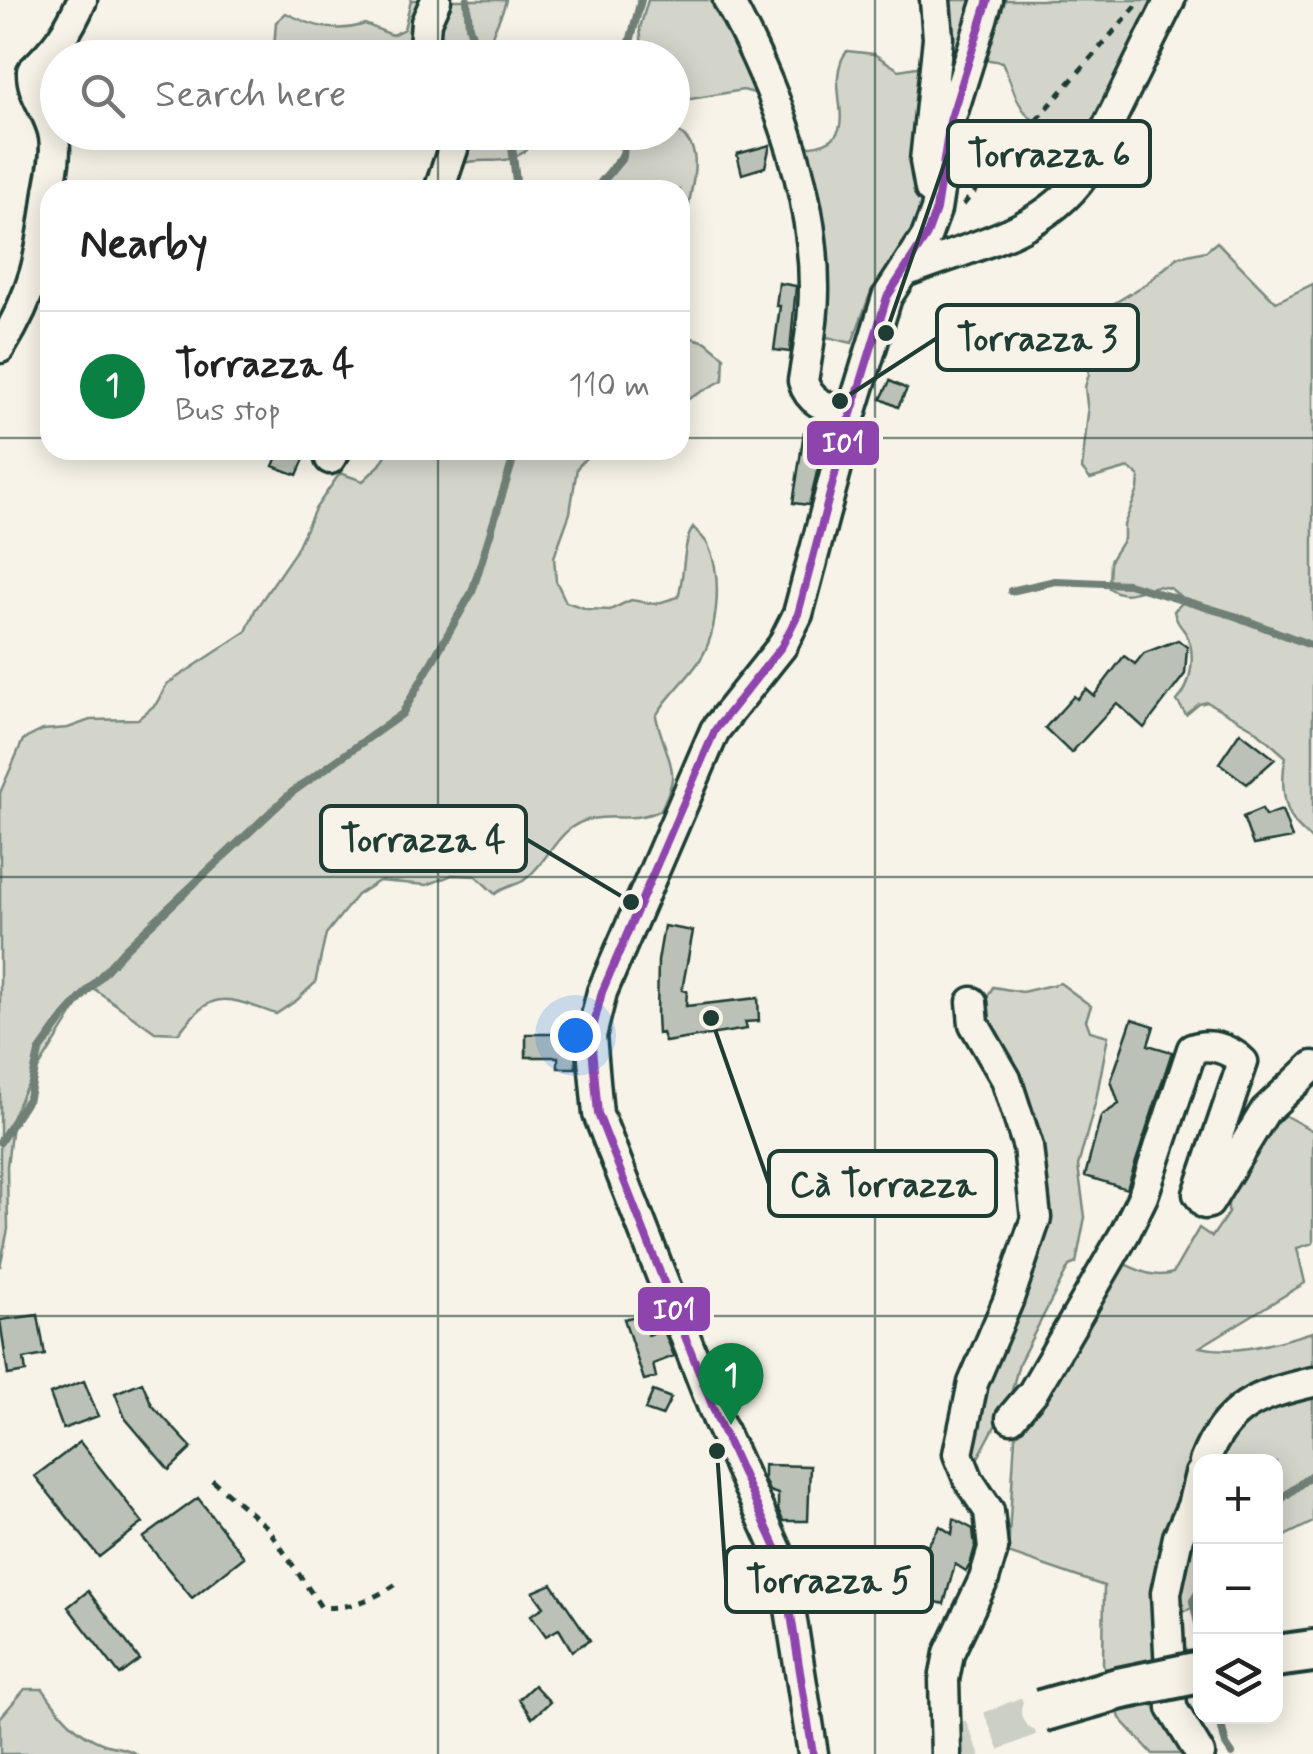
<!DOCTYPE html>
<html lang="en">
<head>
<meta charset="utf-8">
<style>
	body { margin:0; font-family:Mynerve,sans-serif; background:#f2f2f2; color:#222 }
	.controls { position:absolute; right:30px; bottom:30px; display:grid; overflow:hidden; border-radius:20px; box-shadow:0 5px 25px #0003 }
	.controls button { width:90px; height:90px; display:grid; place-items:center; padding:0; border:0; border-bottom:2px solid #e0e0e0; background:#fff; color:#222; font:50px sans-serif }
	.you { position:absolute; left:575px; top:1035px; width:35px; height:35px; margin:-25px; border:8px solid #fff; border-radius:50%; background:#1a73e8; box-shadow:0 0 0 15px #1a73e833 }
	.badge { display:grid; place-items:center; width:65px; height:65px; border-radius:50%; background:#0b8043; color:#fff; font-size:32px; font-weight:700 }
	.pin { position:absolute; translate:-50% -82px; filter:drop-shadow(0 2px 5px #0008) }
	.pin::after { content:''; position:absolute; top:52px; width:35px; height:30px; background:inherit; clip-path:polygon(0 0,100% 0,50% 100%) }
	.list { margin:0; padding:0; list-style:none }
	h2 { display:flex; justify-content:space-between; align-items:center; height:130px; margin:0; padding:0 40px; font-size:42px }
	h2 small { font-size:32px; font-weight:400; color:#767676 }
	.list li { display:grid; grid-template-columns:65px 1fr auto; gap:30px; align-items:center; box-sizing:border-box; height:150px; padding:0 40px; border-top:2px solid #e0e0e0 }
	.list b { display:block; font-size:38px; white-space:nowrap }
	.list p { margin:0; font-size:32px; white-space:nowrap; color:#767676 }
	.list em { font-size:32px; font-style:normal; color:#767676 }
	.icon { flex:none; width:55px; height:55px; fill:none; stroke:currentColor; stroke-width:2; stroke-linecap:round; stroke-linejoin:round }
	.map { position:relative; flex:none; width:1313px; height:1754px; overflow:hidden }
	.search { position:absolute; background:#fff; box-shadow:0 5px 25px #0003; left:40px; top:40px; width:650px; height:110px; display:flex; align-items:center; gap:25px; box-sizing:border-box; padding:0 35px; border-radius:55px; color:#767676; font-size:38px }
	.panel { position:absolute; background:#fff; box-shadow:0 5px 25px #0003; left:40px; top:180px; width:650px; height:280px; border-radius:30px }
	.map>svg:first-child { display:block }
</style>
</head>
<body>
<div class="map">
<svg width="1313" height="1754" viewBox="0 0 1313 1754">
	<rect width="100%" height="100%" fill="#f7f3e8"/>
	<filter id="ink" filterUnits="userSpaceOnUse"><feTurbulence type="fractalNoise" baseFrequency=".01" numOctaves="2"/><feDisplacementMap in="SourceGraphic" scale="20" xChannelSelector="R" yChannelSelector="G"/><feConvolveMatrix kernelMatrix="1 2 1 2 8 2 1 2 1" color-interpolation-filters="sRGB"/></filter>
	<g filter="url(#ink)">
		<!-- green -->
		<path fill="#d3d5ca" stroke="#79897f" stroke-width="2.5" d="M411,0H430L419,57H282L274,49L276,22L286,13C312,26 335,34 365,24L392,35L404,29Z
			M441,0H506C501,21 487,35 490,57H431Z
			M648,0H720L766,96L743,90L673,102L672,58L643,57L640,28Z
			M943,0H1164L1094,131C1081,135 1075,131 1063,129C1016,124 1019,97 1002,62L976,58L938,126Z
			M847,51L874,54L899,70L928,65L920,195L924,208L922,222L889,276L872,289L852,343L819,335L827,260L799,147C875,146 818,88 847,51Z
			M673,130C703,142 695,172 690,198C687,219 685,239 680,260V190H591L618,157L632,133L672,132Z
			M454,133H518L527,150C500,169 489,155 460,164Z
			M1217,242L1276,302L1313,284V842C1308,835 1300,830 1295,823C1282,806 1281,776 1286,757L1253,728L1207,702L1199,704L1186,715L1177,701C1192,686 1197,651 1185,632C1179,624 1176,621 1174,611L1185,600L1170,588L1157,586C1138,590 1127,600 1109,588L1110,561L1124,539V525L1138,490L1139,476L1129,468L1090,479L1082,469L1088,413L1085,387L1089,374L1085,348L1090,322L1100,312L1146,284L1178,257L1206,251Z
			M680,330L685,336L706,342L724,357L723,380L681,403L680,407Z
			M389,450H593L577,468L570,513L554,557L556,581L566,602L587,609L610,610L631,600L655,604L678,597C685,575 682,545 693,527C697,532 705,539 708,545C723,576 718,632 700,660C687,680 668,695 656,716C659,734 674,764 672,779C671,789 665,800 661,810C630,823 620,814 592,819C558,824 549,863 523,881C514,886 503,887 495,894L476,876L452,875L427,885L379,881L357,895L326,934L315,983L297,1000L276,1014C227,997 213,987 179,1033L155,1032L90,986L23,1093L13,1116L7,1166L8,1229L0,1267V793L23,740L43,730L68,728L90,720L138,719L156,704L167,684L246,632L255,610L295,552L315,509L340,473L363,481L380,465Z
			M1060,983L1091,1006L1086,1020L1090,1031L1108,1036L1096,1100L1078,1166L1085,1217L1076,1263L1069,1266L1019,1363L1010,1398L979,1456L971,1464L973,1417L1041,1227L985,1031L983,1004L993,987L1022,992Z
			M1275,1110L1313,1131V1243L1297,1248L1305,1283L1200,1347C1238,1356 1276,1342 1313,1332V1370L1214,1412L1236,1420L1313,1388V1522L1276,1540V1462H1200V1603L1182,1613L1155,1644L1187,1754H1153L1120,1718L1103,1664L1104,1586L1008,1553L1015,1437L1120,1262C1138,1270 1153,1279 1173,1273L1199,1228L1212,1237L1228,1213V1183Z
			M25,1689H43C59,1713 76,1734 104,1744C116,1748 126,1747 136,1754H0V1718Z"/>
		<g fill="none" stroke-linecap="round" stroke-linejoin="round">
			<!-- stream -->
			<path stroke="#6f8077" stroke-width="8" d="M467,0L469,26L479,58
				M630,58V42L641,0
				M506,132L512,147L517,190
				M596,190L623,157L625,132
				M1011,591L1055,581L1128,584L1235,616L1313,646
				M0,1142L29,1097L39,1052L64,1017L126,948L291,793L402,714L472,592L516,450
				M1276,1503L1313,1474
				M1200,1590L1193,1601L1200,1632
				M1219,1716L1226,1745L1232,1754"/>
		</g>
		<!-- building -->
		<path fill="#bbc1b6" stroke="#1f3d34" stroke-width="2.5" d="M770,145L765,167L742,174L737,154Z
			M779,283L796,286L790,352L774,350L780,306H776Z
			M890,381L907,389L898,407L881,399Z
			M804,432L826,435L809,505L793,503Z
			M280,450H308L297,475L273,466Z
			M1178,640L1187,647L1185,674L1144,728L1117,703L1071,753L1045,728L1074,696L1077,699L1086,689L1094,696L1124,656L1135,664L1144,653Z
			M1240,732L1275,759L1247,784L1219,763Z
			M1262,809L1265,816L1282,810L1292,838L1253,845L1243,817Z
			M664,926L693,931L682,990L687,991L686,1006L758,998L759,1021L745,1022L747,1029L665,1042L662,1033L658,1034L657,1015L658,961Z
			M1132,1019L1154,1026L1148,1045L1172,1052L1127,1189L1085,1176L1101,1116L1119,1104L1111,1081Z
			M526,1034H574L576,1068H558V1057H526Z
			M644,1314L648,1335L664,1331L674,1356L653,1364L656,1377L644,1380L624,1319Z
			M38,1315L45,1355L24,1359L26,1372L8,1375L0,1320Z
			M84,1381L98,1416L63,1429L50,1394Z
			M142,1382L152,1405L192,1448L169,1470L125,1418L115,1393Z
			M653,1391L671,1398L662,1416L645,1410Z
			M80,1442L143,1523L99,1557L35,1476Z
			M764,1465L810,1466L808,1521H783L778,1509V1494L769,1491L764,1479Z
			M198,1498L244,1557L192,1598L143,1538Z
			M954,1519L973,1529L975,1547L970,1565L966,1571L955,1564L944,1604L922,1598L929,1571L916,1564L940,1526L952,1534Z
			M552,1584L590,1640L572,1651L559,1629L546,1636L531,1615L544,1607L533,1592Z
			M88,1591L140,1660L120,1675L68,1607Z
			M534,1685L550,1702L532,1718L519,1699Z"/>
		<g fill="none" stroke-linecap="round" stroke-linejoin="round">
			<!-- highway-tunnel -->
			<path stroke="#cccfc4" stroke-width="40" stroke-dasharray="40 20" stroke-linecap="butt" d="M936,1754L1041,1711"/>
			<defs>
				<path id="minor" d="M728,0C775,87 814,187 814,288C814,319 808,350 803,381C810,405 828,407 851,414
					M423,58L426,22L436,0
					M930,189L925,161L938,38L935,0
					M439,190L453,149L448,132
					M905,272C968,247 1043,233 1083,176L1170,0
					M0,348C35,292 41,256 49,192C52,175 57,155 54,137C51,113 31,96 32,71C57,47 68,32 82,0
					M330,459L336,450
					M1011,1418L1033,1392L1125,1233L1143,1196L1192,1049C1209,1042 1230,1049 1243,1062L1198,1194L1205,1204L1209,1203L1265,1111L1313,1066
					M1204,1462C1226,1405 1258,1395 1313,1382
					M813,1754L786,1583L777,1550L717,1418L598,1114L591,1036L602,992L715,730L782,646L798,614L851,414L887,297L926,237L936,210L950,121L988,0
					M946,1754L944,1680L949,1653L984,1579L993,1549L989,1511L969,1481L958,1454L973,1383L1008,1301L1036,1218L1028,1147L1006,1079L974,1024L972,1002
					M1200,1754L1172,1708L1166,1593L1178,1537L1192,1506L1200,1474"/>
				<path id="highway" d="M1276,1656L1313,1651"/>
			</defs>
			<!-- minor casing -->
			<use href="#minor" stroke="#1f3d34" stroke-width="35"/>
			<!-- highway casing -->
			<use href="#highway" stroke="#1f3d34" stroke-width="48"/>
			<!-- path -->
			<path stroke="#1f3d34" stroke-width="5" stroke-dasharray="8 8" stroke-linecap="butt" d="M963,205L1136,6
				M212,1480L267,1527L321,1607C348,1610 377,1598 399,1582"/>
			<!-- minor -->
			<use href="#minor" stroke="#f7f3e8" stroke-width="28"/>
			<!-- highway -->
			<use href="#highway" stroke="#f7f3e8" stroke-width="40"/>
			<defs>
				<path id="highway-bridge" d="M1041,1711L1118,1689L1200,1672"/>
			</defs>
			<!-- highway-bridge casing -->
			<use href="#highway-bridge" stroke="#1f3d34" stroke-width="48" stroke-linecap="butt"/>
			<!-- highway-bridge -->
			<use href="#highway-bridge" stroke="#f7f3e8" stroke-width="40"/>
			<defs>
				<path id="bus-1" d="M813,1754L786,1583L777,1550L717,1418L598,1114L591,1036L602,992L715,730L782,646L798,614L851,414L887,297L926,237L936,210L950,121L988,0"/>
			</defs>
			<!-- bus-1 casing -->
			<use href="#bus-1" stroke="#f7f3e8" stroke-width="15"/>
			<!-- bus-1 -->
			<use href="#bus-1" stroke="#8e44ad" stroke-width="8"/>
		</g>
	</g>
	<!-- grid -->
	<path fill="none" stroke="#1f3d34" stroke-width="2.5" stroke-opacity="0.55" d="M438,0V58M875,0V1754M438,132V190M0,438H50M680,438H1313M438,450V1754M0,877H1313M0,1316H1313"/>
	<!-- callouts -->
	<path fill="none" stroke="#1f3d34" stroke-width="4" d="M886 333L948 153M840 401L937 338M631 902L526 839M711 1018L769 1184M717 1451L726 1580"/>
	<g fill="#1f3d34" stroke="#f7f3e8" stroke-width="4">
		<circle cx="886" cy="333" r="10"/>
		<circle cx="840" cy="401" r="10"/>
		<circle cx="631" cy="902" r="10"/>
		<circle cx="711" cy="1018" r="10"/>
		<circle cx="717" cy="1451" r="10"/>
	</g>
	<g fill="#f7f3e8" stroke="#1f3d34" stroke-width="4">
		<rect x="948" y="121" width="202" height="65" rx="10"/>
		<rect x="937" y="305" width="201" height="65" rx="10"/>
		<rect x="321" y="806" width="205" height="65" rx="10"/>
		<rect x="769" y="1151" width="227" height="65" rx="10"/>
		<rect x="726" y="1547" width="206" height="65" rx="10"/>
	</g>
	<g font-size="35" text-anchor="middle" font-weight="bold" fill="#1f3d34">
		<text x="1049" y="166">Torrazza 6</text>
		<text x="1037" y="350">Torrazza 3</text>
		<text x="423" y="851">Torrazza 4</text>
		<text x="883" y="1196">Cà Torrazza</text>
		<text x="829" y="1592">Torrazza 5</text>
	</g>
	<g stroke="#f7f3e8" stroke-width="4">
		<rect x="805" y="419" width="76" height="48" rx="10" fill="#8e44ad"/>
		<rect x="636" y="1285" width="76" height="48" rx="10" fill="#8e44ad"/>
	</g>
	<g font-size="28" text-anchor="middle" font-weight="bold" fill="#fff">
		<text x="843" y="452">I01</text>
		<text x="674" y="1319">I01</text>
	</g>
</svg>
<div class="controls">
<button>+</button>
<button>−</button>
<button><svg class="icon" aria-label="layers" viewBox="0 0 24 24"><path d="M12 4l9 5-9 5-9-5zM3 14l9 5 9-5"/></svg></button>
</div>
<div class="you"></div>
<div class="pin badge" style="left:731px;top:1425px">1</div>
<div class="search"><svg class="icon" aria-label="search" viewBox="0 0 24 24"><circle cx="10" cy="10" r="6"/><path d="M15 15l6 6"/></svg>Search here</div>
<section class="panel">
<h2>Nearby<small></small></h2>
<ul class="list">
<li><span class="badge">1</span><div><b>Torrazza 4</b><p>Bus stop</p></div><em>110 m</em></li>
</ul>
</section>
</div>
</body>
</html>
